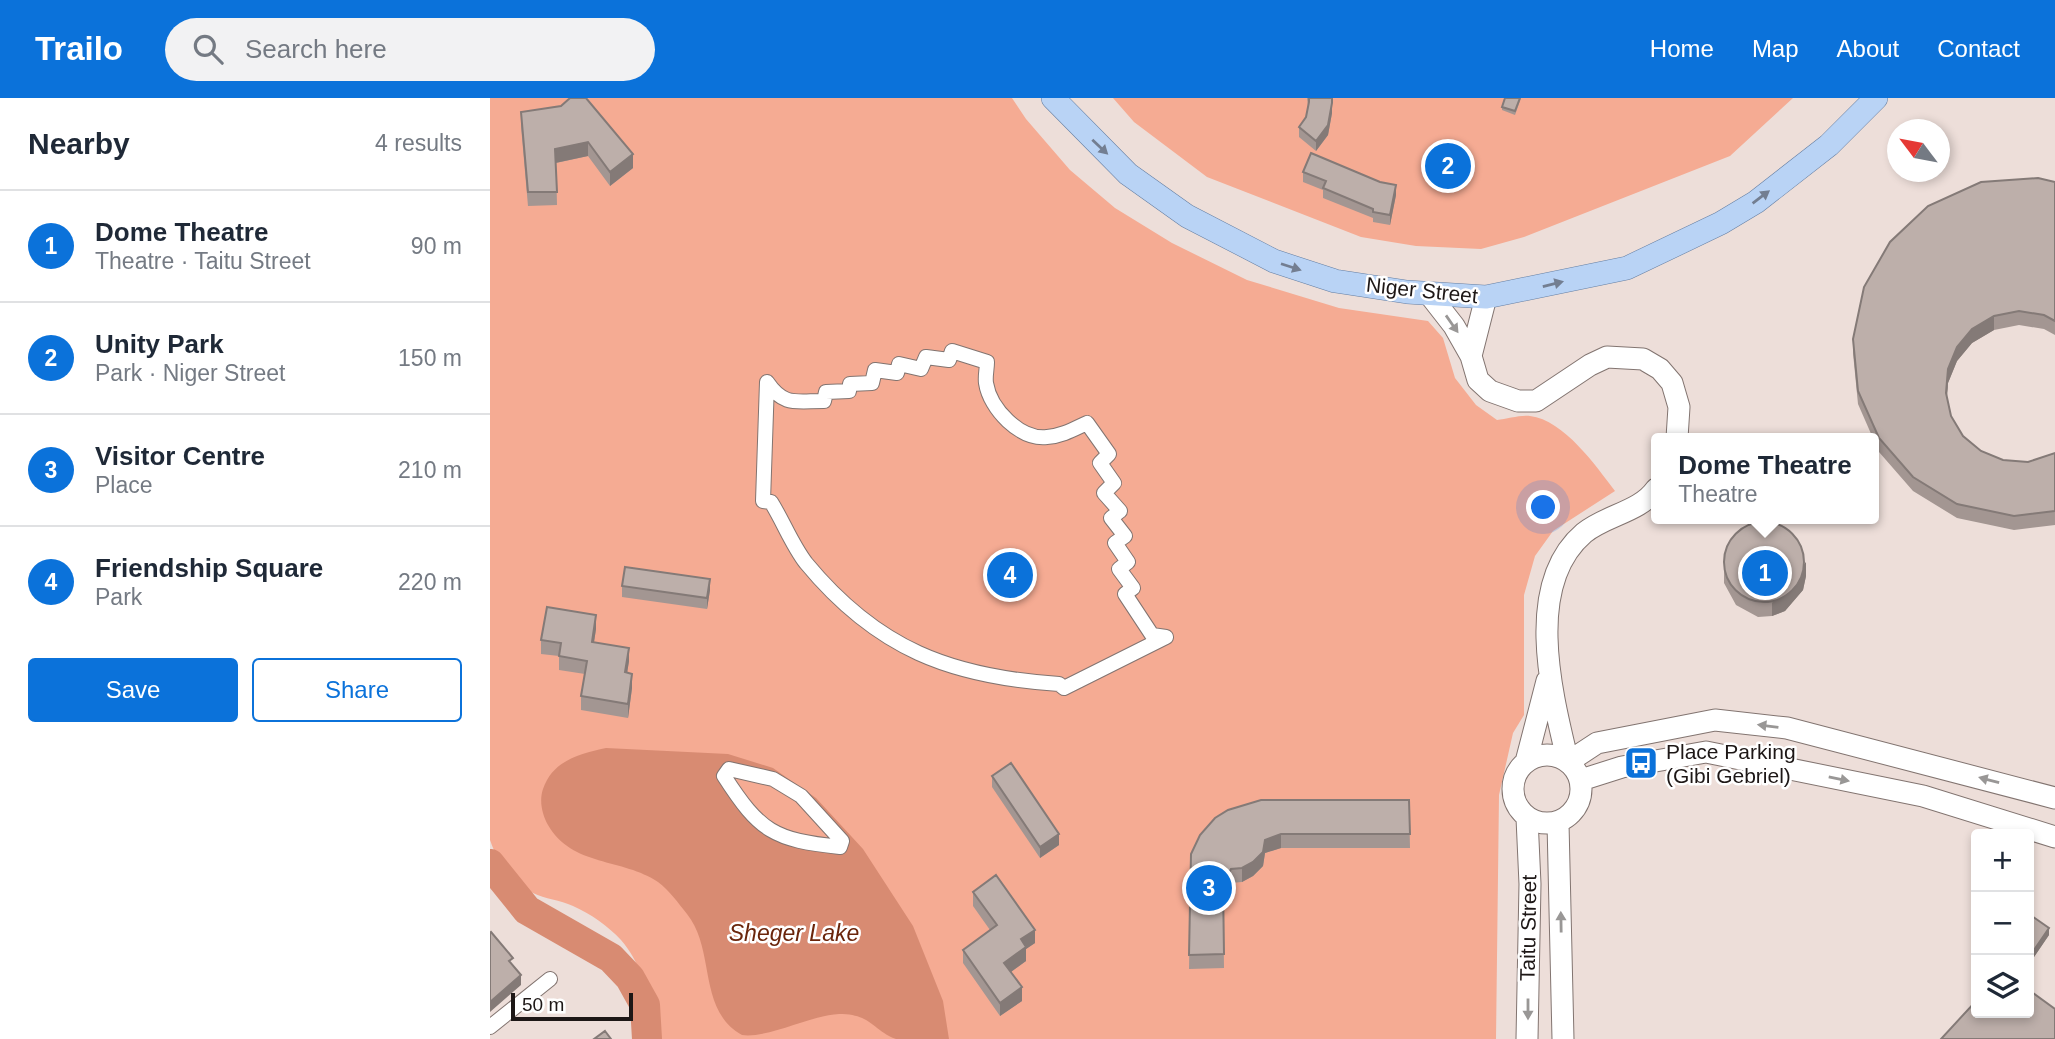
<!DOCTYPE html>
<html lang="en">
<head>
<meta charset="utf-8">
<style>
	body { margin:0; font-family:Arial,sans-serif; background:#f2f2f3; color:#1f2937 }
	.controls { position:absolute; right:21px; bottom:21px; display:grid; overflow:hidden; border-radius:7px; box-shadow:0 4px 10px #0003 }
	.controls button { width:63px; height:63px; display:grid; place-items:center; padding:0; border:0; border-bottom:2px solid #e0e1e3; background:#fff; color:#1f2937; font:35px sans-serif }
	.compass { position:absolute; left:1397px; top:21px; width:63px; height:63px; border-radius:50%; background:#fff; box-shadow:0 4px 10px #0003; rotate:302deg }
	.scale { position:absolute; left:21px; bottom:18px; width:122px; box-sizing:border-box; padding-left:7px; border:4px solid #1d1716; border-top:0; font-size:19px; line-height:24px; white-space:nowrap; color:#1d1716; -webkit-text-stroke:5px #fff; paint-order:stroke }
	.you { position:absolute; left:1054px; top:410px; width:24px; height:24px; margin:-18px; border:5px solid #fff; border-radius:50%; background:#1a73e8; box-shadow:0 0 0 10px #1a73e833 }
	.badge { display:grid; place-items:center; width:46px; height:46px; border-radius:50%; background:#0b72da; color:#fff; font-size:23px; font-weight:700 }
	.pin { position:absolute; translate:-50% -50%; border:4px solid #fff; box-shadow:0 2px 7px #0006 }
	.popup { position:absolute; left:1161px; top:335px; width:228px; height:91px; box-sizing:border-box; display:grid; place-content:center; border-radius:7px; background:#fff; filter:drop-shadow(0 2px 5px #0005); font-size:23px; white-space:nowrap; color:#747a83 }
	.popup b { font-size:26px; color:#1f2937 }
	.popup::after { content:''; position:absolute; left:50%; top:100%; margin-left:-14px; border:14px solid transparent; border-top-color:#fff }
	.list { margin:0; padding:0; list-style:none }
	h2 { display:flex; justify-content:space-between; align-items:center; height:91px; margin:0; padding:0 28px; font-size:30px }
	h2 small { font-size:23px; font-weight:400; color:#747a83 }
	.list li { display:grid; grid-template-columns:46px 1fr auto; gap:21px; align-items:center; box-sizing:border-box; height:112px; padding:0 28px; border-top:2px solid #e0e1e3 }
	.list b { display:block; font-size:26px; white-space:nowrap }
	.list p { margin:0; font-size:23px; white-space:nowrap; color:#747a83 }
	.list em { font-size:23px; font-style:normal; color:#747a83 }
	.actions { display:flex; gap:14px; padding:21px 28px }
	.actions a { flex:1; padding:16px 0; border:2px solid #0b72da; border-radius:7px; text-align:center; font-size:24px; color:#0b72da }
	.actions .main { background:#0b72da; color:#fff }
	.icon { flex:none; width:38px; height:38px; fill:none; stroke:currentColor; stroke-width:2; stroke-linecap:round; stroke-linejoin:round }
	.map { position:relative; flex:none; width:1565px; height:941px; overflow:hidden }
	header { display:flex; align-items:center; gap:42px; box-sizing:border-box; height:98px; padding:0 35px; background:#0b72da; color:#fff }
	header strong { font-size:33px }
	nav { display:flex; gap:38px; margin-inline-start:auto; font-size:24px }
	.search { width:490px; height:63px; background:#f2f2f3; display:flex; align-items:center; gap:18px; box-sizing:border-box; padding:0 24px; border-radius:38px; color:#747a83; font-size:26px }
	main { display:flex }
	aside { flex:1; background:#fff }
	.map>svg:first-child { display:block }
</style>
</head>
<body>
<header>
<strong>Trailo</strong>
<div class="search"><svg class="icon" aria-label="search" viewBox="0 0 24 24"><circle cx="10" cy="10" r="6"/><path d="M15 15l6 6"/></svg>Search here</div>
<nav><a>Home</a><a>Map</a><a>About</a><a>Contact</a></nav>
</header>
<main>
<aside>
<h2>Nearby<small>4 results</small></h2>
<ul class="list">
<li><span class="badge">1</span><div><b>Dome Theatre</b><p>Theatre · Taitu Street</p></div><em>90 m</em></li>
<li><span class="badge">2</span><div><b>Unity Park</b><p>Park · Niger Street</p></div><em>150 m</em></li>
<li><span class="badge">3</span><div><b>Visitor Centre</b><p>Place</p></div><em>210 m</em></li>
<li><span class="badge">4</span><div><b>Friendship Square</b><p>Park</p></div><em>220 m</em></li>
</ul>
<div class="actions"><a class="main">Save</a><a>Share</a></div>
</aside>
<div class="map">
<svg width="1565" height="941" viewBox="0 0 1565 941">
	<rect width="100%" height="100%" fill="#edded9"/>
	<!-- green -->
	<path fill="#f5ab93" d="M0,0H522L536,21L580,72L625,110L682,145L757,182L849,210L938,223L953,240L965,280L986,307L1007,322C1017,321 1030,317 1040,318C1074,322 1106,368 1125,393L1063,433L1045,458L1034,497V617L1023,635L1009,697L1006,941H171C162,909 154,868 131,842C118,828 101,816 83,808C70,802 55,801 43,795C22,786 7,763 0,742Z
		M623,0H1303L1240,58L1034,139L991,151L926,148L871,139L717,79L644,24Z"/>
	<!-- water -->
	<path fill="#d88b72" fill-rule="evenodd" d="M116,650L238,656L283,670L326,700L373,751L423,828L453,903L459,941C444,941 419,941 406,941C382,932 382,916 349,916C322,917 276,941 252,937C207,912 226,852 197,816C189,806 179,792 168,784C133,760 82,769 58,727C52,716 49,703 53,691C63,662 90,656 116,650ZM239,671L311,698L350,748L283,734L258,715Z"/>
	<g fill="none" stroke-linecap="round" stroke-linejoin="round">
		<!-- river -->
		<path stroke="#d88b72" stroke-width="30" d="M0,766L37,812L121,860L140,880L155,907L157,941"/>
		<defs>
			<path id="street" d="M462,253L497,264C497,271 495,278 496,285C500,311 530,342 557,339C572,338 584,331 597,325L619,356L610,365L624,385L614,395L630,413L621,420L635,438L625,445L638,464L629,471L643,490L635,496L662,537L676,539L574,590L569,586C461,579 387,551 316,465C302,447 293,423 281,404L273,403L277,284C294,309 306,303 334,303L336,294L359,293L360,286L382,285L385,272L407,275L409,266L431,271L436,259L459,262Z
				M239,671L283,681L311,698L352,743L350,749C284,742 270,734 234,678Z
				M0,929L60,881"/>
			<path id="secondary" d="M939,196L964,228L981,258L988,282L1000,293L1028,303H1046L1100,267L1117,259L1153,261L1170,271L1182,285L1189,309L1187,340
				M981,258L996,199
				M1023 691a34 34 0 1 1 68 0a34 34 0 1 1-68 0Z
				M1036,664L1057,583
				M1078,664L1107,645L1225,622L1297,630L1565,700
				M1078,664C1062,597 1033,487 1094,435C1116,417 1150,414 1166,391
				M1091,682L1132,669L1216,654L1433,698L1565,739
				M1037,720L1040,786L1037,941
				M1068,725L1073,941"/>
			<path id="primary" d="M563,0L638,76L697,118L784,163L845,183L917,194L996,199L1137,170L1231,125L1266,104L1339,47L1386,0"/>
		</defs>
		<!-- street casing -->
		<use href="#street" stroke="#827470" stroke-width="16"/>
		<!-- secondary casing -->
		<use href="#secondary" stroke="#827470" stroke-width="23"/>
		<!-- primary casing -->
		<use href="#primary" stroke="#647ea2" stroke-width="24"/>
		<!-- street -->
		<use href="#street" stroke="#fff" stroke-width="14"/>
		<!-- secondary -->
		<use href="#secondary" stroke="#fff" stroke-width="21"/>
		<!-- primary -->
		<use href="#primary" stroke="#b9d3f5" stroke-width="23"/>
	</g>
	<!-- wall -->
	<path fill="#a39692" d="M817,0H842V15L838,37L826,53L809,39V29L816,19L818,8Z
		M1031,0L1025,17L1012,12V9Z
		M71,8L143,70L120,88L98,58L66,65L67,107L38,108L31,28V14Z
		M813,74L906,97L900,127L883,124V120L833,100V92L813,84Z
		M1565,84V237L1554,231L1529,227L1504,232L1482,245L1467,263L1458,285L1457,299L1461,318L1473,338L1491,353L1513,362L1538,364L1565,355V427L1524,432L1467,420L1423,393L1389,354L1368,306L1363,255V241Z
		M1234,458L1316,478L1313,492L1295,513L1282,518L1268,519L1246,507L1234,485Z
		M132,488L220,492L217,511L132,499Z
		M106,531L104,544L139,563L137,575L142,590L138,620L91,612V598L95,576L69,572V558L51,556V542Z
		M502,678L569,747L550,760L502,689Z
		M919,702L920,750H791L775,755L773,768L763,778L752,784L741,785L733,799L734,870L699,871L701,756Z
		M483,794L545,845L536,851V863L521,874L532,903L510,918L473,865V852L500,832L483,808Z
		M1539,816L1559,837L1544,859L1539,856Z"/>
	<!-- shaded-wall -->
	<path fill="#847a77" d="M842,5V15L838,37L826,53V43Z
		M98,44V58L65,65V51Z
		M143,56V70L120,88V74Z
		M906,87V97L900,127V117Z
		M1504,218V232L1482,245L1467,263L1458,285L1456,309L1458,271L1467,249L1482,231Z
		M1316,464V478L1313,492L1295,513L1282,518V505Z
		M220,481V492L217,511V500Z
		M106,517V531L102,557V544Z
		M139,550V563L135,588V574Z
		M142,576V590L138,620V606Z
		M569,736V747L550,760V749Z
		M791,736V750L775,755L773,768L763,778L752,784V770L775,742Z
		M741,771V785L733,800V786Z
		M1559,830V837L1544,859V852Z
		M545,832V845L536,851V863L514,879V865L531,841Z
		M31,877V887L0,914V904Z
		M532,889V903L510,918V905Z"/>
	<!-- building -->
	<path fill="#bdafaa" stroke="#847a77" stroke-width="2" d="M80,0H96L143,56L120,74L98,44L65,51L67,94H38L31,14L71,8Z
		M819,0H842V5L838,27L826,43L809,29L816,19L819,4Z
		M1015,0H1030L1025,13L1012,9Z
		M821,55L890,84L906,87L900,117L883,114V111L833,90L836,83L813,74Z
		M1548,80L1565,84V223L1554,217L1529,213L1504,218L1482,231L1467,249L1458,271L1456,295L1461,318L1473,338L1491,353L1513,362L1538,364L1565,355V413L1524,418L1467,406L1423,379L1389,340L1368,293L1363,241L1374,189L1400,144L1438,108L1491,84Z
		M1234 464a40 40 0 1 1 80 0a40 40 0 1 1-80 0Z
		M135,469L220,481L217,500L132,488Z
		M57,509L106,517L102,544L139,550L135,574L142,576L138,606L91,598L97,563L69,558L71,545L51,542Z
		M521,665L569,736L550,749L502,678Z
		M771,702H919L920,736H791L775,742L773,754L763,764L752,770L741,771L733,786L734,856L699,857L701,756L710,737L725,720L738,712Z
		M506,777L545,832L531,841L536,849L514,865L532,889L510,905L473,852L507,827L483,794Z
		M1539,816L1559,830L1544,852L1539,849Z
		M1,834L23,860L19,863L31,877L0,904V835Z
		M1539,892L1565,911V941H1451L1486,903V915H1539Z
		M115,933L121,941H104Z"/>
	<!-- one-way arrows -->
	<defs><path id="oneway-solid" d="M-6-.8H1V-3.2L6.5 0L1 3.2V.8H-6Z" transform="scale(1.75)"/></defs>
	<g fill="#737e91">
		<use href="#oneway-solid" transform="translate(610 49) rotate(43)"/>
		<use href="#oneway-solid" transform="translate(1271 99) rotate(-37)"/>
		<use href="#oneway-solid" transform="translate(801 169) rotate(18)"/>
		<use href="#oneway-solid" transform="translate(1063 186) rotate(-14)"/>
	</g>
	<g fill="#999796">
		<use href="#oneway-solid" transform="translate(962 226) rotate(55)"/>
		<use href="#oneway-solid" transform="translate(1278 628) rotate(-173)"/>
		<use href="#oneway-solid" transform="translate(1349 681) rotate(12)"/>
		<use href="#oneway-solid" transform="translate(1499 682) rotate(-165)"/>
		<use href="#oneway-solid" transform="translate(1071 824) rotate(-91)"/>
		<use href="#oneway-solid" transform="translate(1038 911) rotate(90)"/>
	</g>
	<!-- icons -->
	<defs>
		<symbol id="bus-square" viewBox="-11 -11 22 22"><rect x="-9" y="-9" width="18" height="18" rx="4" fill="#0b72da" stroke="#fff"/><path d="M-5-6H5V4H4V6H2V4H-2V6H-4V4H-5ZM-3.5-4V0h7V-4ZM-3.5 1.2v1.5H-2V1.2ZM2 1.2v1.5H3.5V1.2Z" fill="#fff"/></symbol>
	</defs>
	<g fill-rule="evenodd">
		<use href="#bus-square" x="1132" y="646" width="38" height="38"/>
	</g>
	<g text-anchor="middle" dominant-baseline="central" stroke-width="5" stroke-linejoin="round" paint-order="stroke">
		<!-- street labels -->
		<g font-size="21" fill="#1d1716" stroke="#fff">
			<text transform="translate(932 192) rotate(6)">Niger Street</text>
			<text transform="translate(1038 830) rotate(-89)">Taitu Street</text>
		</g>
		<!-- poi labels -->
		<g font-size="21" fill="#1d1716" stroke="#fff" text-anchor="start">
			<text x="1176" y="653">Place Parking<tspan x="1176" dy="24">(Gibi Gebriel)</tspan></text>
		</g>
		<!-- water labels -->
		<g font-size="23" font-style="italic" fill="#6a250b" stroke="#fff">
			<text x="304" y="835">Sheger Lake</text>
		</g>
	</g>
</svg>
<div class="controls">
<button>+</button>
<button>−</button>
<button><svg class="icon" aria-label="layers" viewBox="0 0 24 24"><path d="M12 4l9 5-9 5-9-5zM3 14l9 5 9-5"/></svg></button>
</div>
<svg class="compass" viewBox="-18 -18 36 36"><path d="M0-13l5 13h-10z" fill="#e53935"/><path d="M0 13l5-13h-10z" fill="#747a83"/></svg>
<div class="scale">50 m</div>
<div class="you"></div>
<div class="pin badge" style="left:1275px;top:475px">1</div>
<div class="popup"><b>Dome Theatre</b>Theatre</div>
<div class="pin badge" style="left:958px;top:68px">2</div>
<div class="pin badge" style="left:719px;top:790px">3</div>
<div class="pin badge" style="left:520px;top:477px">4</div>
</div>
</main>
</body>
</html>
